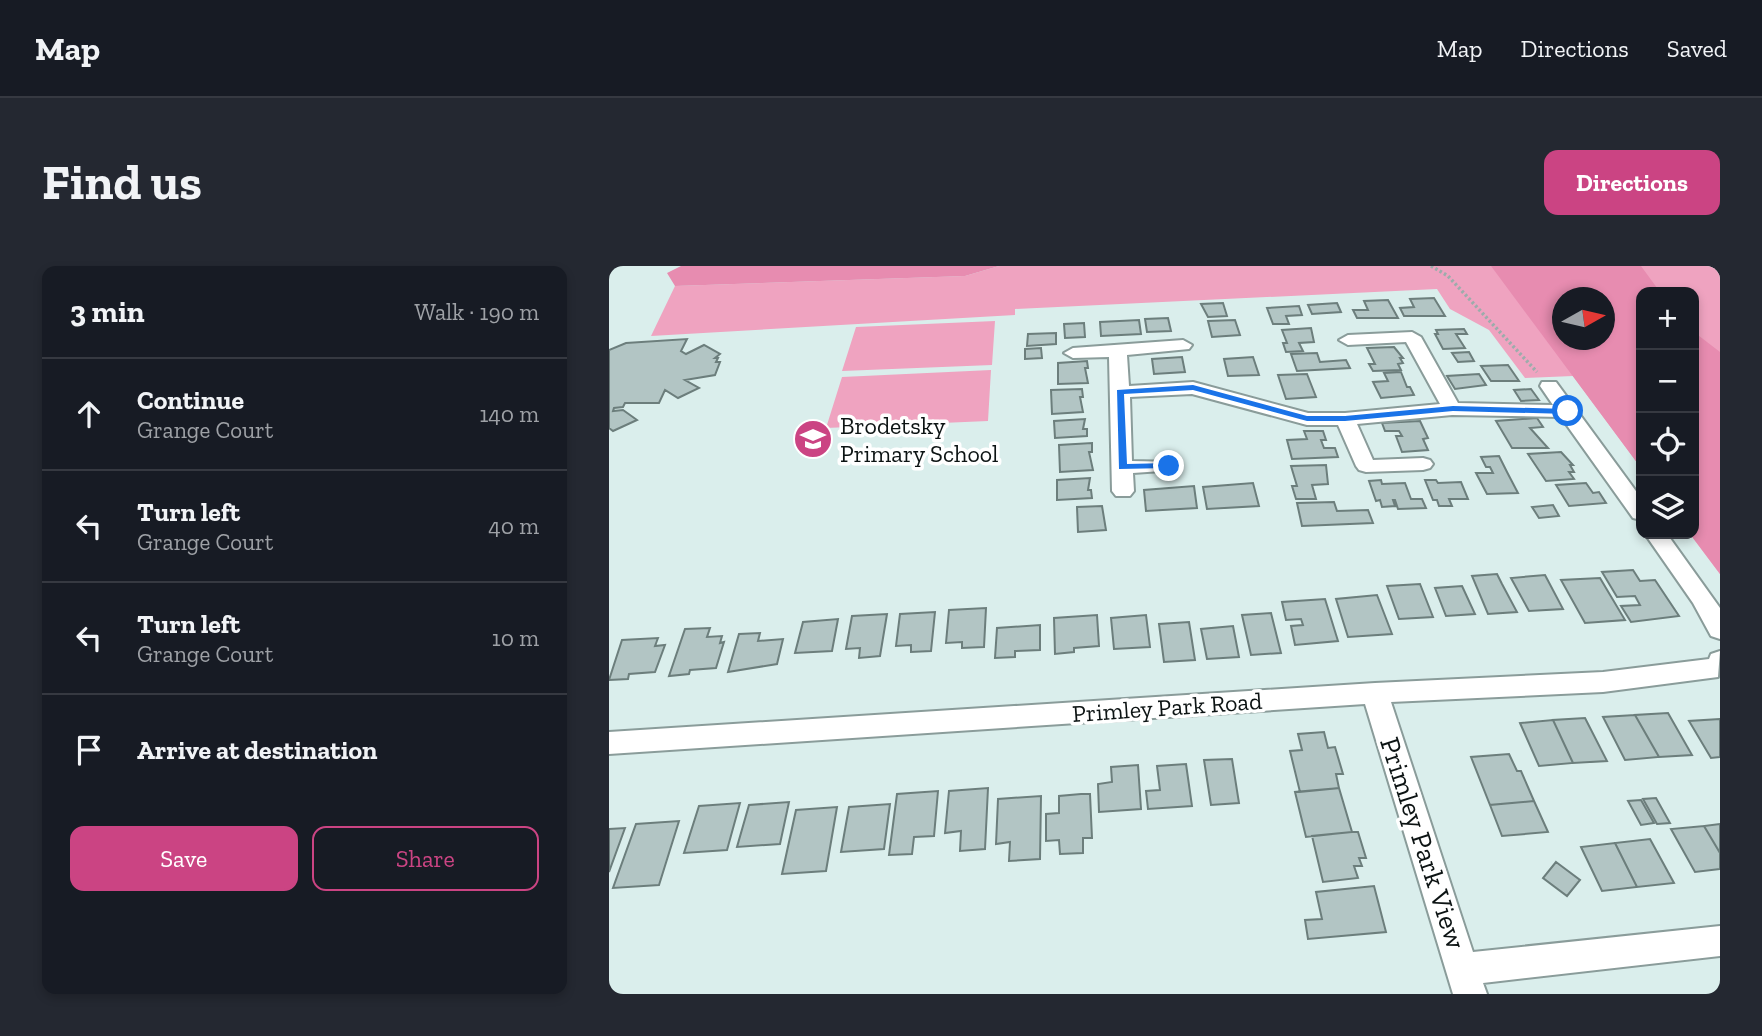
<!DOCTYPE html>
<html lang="en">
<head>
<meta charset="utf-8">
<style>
	body { margin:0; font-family:"Zilla Slab",serif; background:#242831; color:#f1f3f6 }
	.controls { position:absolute; right:21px; top:21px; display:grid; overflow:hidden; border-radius:14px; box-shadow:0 4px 10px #0003 }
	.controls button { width:63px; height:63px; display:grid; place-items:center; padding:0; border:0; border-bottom:2px solid #363941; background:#171b24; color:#f1f3f6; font:35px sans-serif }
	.compass { position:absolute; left:943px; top:21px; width:63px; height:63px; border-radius:50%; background:#171b24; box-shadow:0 4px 10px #0003; rotate:82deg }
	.stop { position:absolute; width:21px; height:21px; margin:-16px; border:5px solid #1a73e8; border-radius:50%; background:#fff }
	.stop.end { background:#1a73e8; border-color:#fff; box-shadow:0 2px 7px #0008 }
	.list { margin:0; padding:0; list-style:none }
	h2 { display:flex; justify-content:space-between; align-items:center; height:91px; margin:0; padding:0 28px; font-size:30px }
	h2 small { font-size:23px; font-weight:400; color:#9ea1a6 }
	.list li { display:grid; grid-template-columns:46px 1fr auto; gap:21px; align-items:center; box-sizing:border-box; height:112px; padding:0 28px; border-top:2px solid #363941 }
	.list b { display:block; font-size:26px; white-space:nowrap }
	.list p { margin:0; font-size:23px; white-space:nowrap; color:#9ea1a6 }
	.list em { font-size:23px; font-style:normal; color:#9ea1a6 }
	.actions { display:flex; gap:14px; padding:21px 28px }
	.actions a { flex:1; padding:16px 0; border:2px solid #cb4483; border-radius:14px; text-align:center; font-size:24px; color:#cb4483 }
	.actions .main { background:#cb4483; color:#fff }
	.icon { flex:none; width:38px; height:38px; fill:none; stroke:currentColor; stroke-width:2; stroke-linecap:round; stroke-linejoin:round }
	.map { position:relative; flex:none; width:1111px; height:728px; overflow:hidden; border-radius:14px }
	header { display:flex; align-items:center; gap:42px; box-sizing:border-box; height:98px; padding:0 35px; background:#171b24; border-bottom:2px solid #363941 }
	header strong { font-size:33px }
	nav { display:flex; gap:38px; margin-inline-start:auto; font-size:24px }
	.intro { display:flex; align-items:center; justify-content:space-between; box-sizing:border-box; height:168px; padding:0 42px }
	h1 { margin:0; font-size:49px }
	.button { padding:18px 32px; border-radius:14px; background:#cb4483; color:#fff; font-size:24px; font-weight:700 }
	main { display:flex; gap:42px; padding:0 42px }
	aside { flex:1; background:#171b24; border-radius:14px; box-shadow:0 4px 10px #0003 }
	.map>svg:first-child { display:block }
</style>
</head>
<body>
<header>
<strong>Map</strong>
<nav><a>Map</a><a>Directions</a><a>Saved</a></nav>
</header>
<div class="intro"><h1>Find us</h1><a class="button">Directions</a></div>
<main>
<aside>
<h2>3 min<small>Walk · 190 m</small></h2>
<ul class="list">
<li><svg class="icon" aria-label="ahead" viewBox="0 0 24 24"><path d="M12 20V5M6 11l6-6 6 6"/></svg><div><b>Continue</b><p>Grange Court</p></div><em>140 m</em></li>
<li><svg class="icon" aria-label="left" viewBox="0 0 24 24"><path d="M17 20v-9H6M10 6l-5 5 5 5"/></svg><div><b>Turn left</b><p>Grange Court</p></div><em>40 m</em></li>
<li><svg class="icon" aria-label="left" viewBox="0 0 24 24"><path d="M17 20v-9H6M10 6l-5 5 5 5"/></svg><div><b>Turn left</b><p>Grange Court</p></div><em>10 m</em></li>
<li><svg class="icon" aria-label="arrive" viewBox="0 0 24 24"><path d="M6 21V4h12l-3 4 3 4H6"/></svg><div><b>Arrive at destination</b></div></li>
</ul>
<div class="actions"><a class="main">Save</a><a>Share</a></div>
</aside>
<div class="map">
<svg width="1111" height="728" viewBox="0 0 1111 728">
	<rect width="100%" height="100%" fill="#daeeec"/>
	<!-- green -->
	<path fill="#efa3c0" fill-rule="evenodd" d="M390,0H1111V308L1081,268H1085V26H1032V202L964,110L916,112L880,64L841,43L828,23L406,43V49L42,70L66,20L356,10ZM954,32H996V74H954Z
		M386,55L383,99L233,105L247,61Z
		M382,104L379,155L217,162L233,111Z"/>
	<!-- forest -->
	<path fill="#e78cb0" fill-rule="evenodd" d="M72,0H390L356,10L66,20L58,7Z
		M882,0H1032L1051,26H1032V202ZM954,32H996V74H954Z
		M1085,66L1111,86V308L1081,268H1085Z"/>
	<!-- building -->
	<path fill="#b2c5c4" stroke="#6c7e7c" stroke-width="2" d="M825,32L836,50H795L791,42L805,41L801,33Z
		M779,34L789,52H748L744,44H759L755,35Z
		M614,37L618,50L599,51L592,38Z
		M728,37L732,46L703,48L699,39Z
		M690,40L693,49L677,50L680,58H664L658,42Z
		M559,52L562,65L538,66L536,53Z
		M530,54L532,68L492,70L491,56Z
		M626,54L631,69L603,71L599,55Z
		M475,57L476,71L456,72L455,58Z
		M702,62L705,76L690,77L694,85L677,86L674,77H678L673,64Z
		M855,63L858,68H847L856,82L834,83L826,68H829L827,64Z
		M447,67V78L418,80L419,68Z
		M78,73L72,85L77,88L95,79L111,88L106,92H109L107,96H111L106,109L76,114L90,122L69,132L56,124L50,137H16L14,141L5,142L4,145L14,144L28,154L4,165L0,162V84L17,77Z
		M785,81L794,92H791L794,97L789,98L792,104L764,105L760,98H766L758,82Z
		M432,82L433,92L416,93V83Z
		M860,86L865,95L849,96L843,87Z
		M708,87L711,96L737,94L741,102L688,105L682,88Z
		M573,91L576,106L545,108L543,93Z
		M644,91L650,109L619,110L615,93Z
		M478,95L479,102H476L479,117L449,118V97Z
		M899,99L910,115H882L872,100Z
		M792,106L798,121H801L805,129L772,132L764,116L779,115L775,107Z
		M698,108L707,131L677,133L669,109Z
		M870,108L877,119L846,123L838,110Z
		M473,123L474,131H471L474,146L443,148L442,124Z
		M922,123L930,134L912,135L905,124Z
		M928,152L934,161L921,162L939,182H903L887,155Z
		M476,153L474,163H478V170L446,172L445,155Z
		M811,155L819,172L814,173L819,184L793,186L787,170H793L790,165H776L773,157Z
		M695,165H714L717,174H712L715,182H726L729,191L683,193L678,174L698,173Z
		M483,177V186H480L484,204L451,206L450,179Z
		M952,186L964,199H961L965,206H960L965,213L937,215L919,188Z
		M890,190L898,206L909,227L878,228L867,207H884L881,201H877L872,191Z
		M717,199L719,218L703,219L707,233H687L683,220H688L682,200Z
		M481,212L479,224H482L483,232L448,234V214Z
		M772,214L773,218L796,217L802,233H813L817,242L789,243L786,234H784L786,240L773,241L771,234L767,235L760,215Z
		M816,214H827L829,217L852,216L859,233H840L843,240H830L828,234H824Z
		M644,217L650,240L598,243L594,221Z
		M977,217L984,227L990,226L997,237L960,240L947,219Z
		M585,220L588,242L537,245L535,224Z
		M725,236L728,245L759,244L764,257L693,260L688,237Z
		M944,239L950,250L930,252L923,241Z
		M493,240L497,264L469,266L468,241Z
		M1024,304L1031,315L1046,314L1070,350L1022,356L1012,340L1031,339L1026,330L1008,331L993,306Z
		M888,308L893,318L908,346L879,348L863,310Z
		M936,309L954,343L920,345L902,312Z
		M991,312L1016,354L976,357L952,314Z
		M811,318L824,351L790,353L778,320Z
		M853,320L866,348L837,350L826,322Z
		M768,329L783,368L739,371L727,333Z
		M716,333L729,375L686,379L682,360L694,359L692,353L677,354L673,336Z
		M377,342L375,381L353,382V376L337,377L340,344Z
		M326,346L322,385L302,386V379L287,380L291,348Z
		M662,347L672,387L642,389L633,349Z
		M278,348L271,390L250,392L251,382L237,383L243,350Z
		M488,349L490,380L465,382V386L446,388L445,352Z
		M537,349L541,381L505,383L502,352Z
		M229,353L223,385L186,387L194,356Z
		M580,356L586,394L555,396L550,358Z
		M431,359V384L406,385V391L386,392L388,362Z
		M624,360L630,391L598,393L592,363Z
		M101,362L98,371L113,370L111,377L115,376L107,402L81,404L80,408L60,410L76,363Z
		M151,367L149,375L174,373L168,398L119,406L130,368Z
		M49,372L46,380L56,379L46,406L20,408L19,413L0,414L13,374Z
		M1059,447L1083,489L1050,491L1026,449Z
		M1026,449L1050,491L1016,494L994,451Z
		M976,452L998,495L964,497L944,454Z
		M1111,453V491L1102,492L1080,455Z
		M944,454L964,497L930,500L911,457Z
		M715,466L719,482L726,481L734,508H727L730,522L691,526L681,485L693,484L689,468Z
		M900,488L908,505H912L925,535L881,539L862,491Z
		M623,493L630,537L602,539L595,494Z
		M577,498L583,540L539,543L537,525L551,524L548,500Z
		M529,499L532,543L490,546L489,518L503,516L502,501Z
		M379,522L376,583L351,585L352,565L336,567L340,525Z
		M730,522L743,566L697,571L686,526Z
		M329,525L325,570L305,571L303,588L280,589L288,528Z
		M472,528H481L483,572H474V587L451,588L450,574L437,575V548L450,547V530Z
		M432,530L431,593L400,595L401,576L387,578L389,533Z
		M1047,532L1061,557L1048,558L1034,533Z
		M1032,534L1045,557L1032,559L1019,535Z
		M925,535L939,566L893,570L881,539Z
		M180,536L171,578L128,581L140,539Z
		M131,537L118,584L75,587L90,540Z
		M281,538L275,583L232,586L240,541Z
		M228,541L217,605L173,608L187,544Z
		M70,555L50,619L4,622L27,558Z
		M1111,558V587L1095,560Z
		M1095,560L1111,587V603L1086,606L1062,563Z
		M16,562L0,606V563Z
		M743,566H749L757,592H750L753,600H745L749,612L714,616L703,570Z
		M1041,573L1065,617L1028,621L1006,577Z
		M1006,577L1028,621L993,625L972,581Z
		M947,596L971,614L958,630L934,612Z
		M765,620L777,666L699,673L696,654L713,653L707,626Z"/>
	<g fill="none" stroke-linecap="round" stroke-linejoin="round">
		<defs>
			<path id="street" d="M803,66L812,71L849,137L944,139L931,120L933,116H947L1032,232V254L1024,252L952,151L843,149L748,158L764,194L814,192L821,194L824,198L821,202L814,204L757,206L750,204L747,200L729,159H698L583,128L521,131L523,195L567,196L570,200L567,204L524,207L525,225L521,230H507L503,225L500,91L464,92L455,87L464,82L574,74L583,79L580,83L518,89L520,120L584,116L699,147H736L831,138L797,76L739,79L730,74L739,69Z
				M1036,268H1058L1111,342V373L1102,370L1084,337Z
				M1111,385L1109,411L994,426L782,436L864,686L1111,660V690L874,717L878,728H844L756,438L0,488V466L766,417L994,406L1100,393L1102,388Z"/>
		</defs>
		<!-- street casing -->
		<use href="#street" stroke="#8a9c9a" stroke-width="4"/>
		<!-- path -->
		<path stroke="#9cacab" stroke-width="3.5" stroke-dasharray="2.5 2.5" stroke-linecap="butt" d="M822,0L839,10L928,106"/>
		<!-- street -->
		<use href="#street" fill="#fff" fill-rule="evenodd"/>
	</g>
	<!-- route -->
	<path fill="#1a73e8" d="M584,119L698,150H736L844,140L959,143L963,145L959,148L844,145L736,155H698L584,124L515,128L518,198L560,197L565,200L560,202L510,203L508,124Z"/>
	<!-- icons -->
	<defs>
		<symbol id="school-disc" viewBox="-11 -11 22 22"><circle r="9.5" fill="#cb4483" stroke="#fff"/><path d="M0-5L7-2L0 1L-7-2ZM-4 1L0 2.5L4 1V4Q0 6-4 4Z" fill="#fff"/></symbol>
	</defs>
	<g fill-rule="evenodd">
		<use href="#school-disc" x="182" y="151" width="44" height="44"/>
	</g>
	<g text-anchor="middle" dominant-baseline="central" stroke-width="7" stroke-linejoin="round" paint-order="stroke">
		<!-- poi labels -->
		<g font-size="24" fill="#0c1313" stroke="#fff" text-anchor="start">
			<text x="231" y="159">Brodetsky<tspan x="231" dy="28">Primary School</tspan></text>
		</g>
		<!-- street labels -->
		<g font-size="24" fill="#0c1313" stroke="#fff">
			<text transform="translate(558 441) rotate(-4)">Primley Park Road</text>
		</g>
		<!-- near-street labels -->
		<g font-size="28" fill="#0c1313" stroke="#fff">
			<text transform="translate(814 577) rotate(72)">Primley Park View</text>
		</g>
	</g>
</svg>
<div class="controls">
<button>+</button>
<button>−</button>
<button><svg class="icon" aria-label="locate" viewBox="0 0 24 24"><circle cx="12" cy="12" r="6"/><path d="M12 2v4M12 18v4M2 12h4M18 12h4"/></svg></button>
<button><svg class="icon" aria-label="layers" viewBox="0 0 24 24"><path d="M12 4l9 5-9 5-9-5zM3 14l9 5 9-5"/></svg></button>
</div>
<svg class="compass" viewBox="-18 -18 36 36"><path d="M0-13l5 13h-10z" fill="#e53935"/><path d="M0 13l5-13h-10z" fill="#9ea1a6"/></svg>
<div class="stop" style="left:959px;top:145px"></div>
<div class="stop end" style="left:560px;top:200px"></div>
</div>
</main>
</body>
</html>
